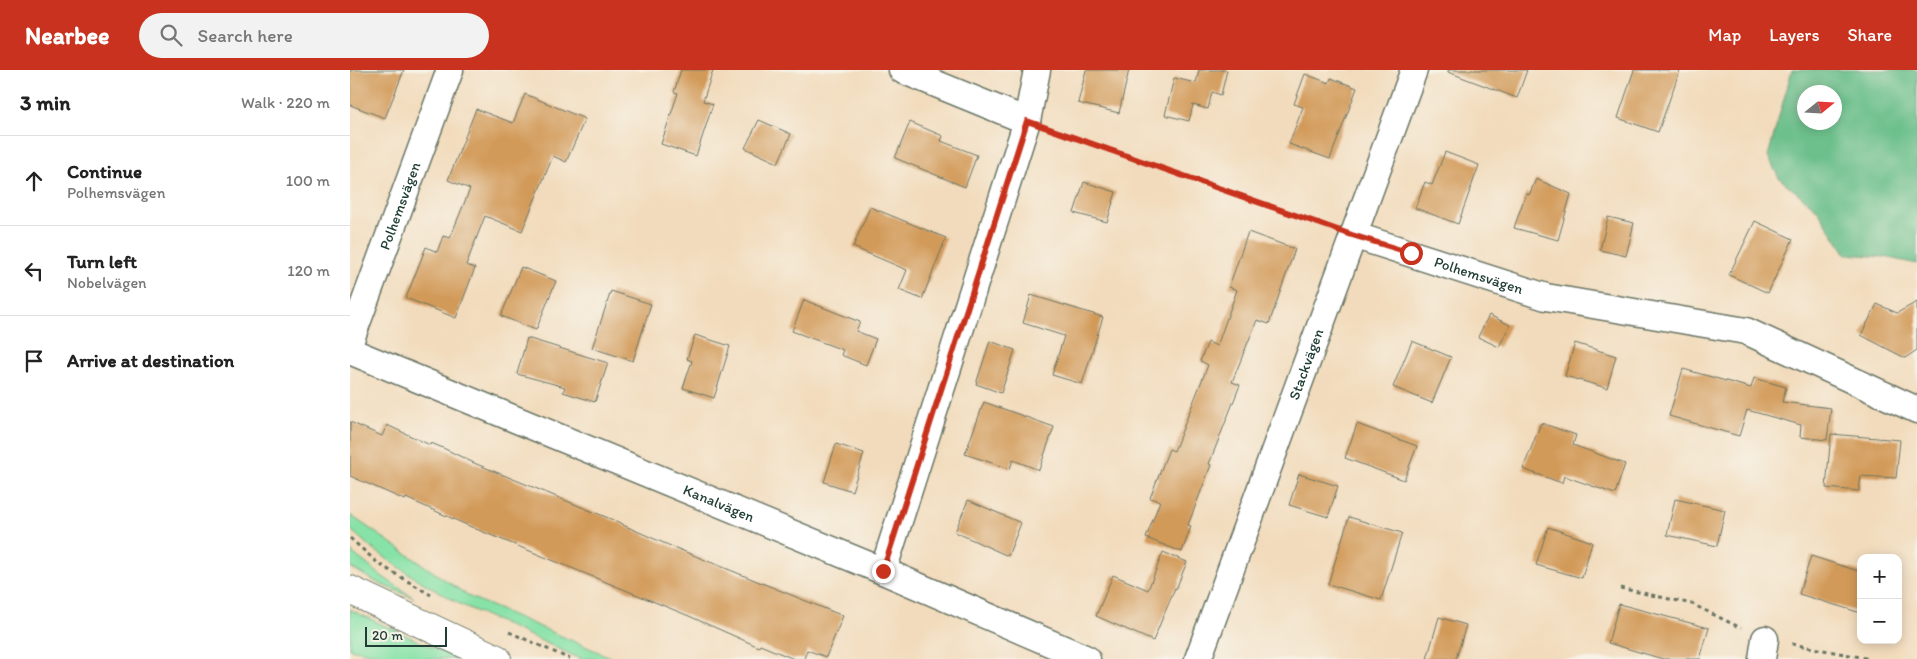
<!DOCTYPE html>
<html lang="en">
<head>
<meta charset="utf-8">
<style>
	body { margin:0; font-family:Itim,sans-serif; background:#f2f2f2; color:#222 }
	.controls { position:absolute; right:15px; bottom:15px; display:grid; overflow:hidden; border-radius:10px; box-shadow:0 2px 12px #0003 }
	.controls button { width:45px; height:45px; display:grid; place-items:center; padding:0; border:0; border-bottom:1px solid #e0e0e0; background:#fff; color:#222; font:25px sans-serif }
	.compass { position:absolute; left:1447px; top:15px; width:45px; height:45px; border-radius:50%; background:#fff; box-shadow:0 2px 12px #0003; rotate:72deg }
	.scale { position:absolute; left:15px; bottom:12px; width:82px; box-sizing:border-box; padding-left:5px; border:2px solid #1f3d34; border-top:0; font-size:14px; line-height:18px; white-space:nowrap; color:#1f3d34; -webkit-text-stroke:4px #f7f3e8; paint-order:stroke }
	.stop { position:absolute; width:15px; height:15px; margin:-11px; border:4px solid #c8321e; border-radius:50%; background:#fff }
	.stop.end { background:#c8321e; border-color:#fff; box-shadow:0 1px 5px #0008 }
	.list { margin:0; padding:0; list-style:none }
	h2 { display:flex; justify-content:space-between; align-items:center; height:65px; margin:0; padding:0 20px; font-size:21px }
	h2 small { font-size:16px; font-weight:400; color:#767676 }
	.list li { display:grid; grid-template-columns:32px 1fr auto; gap:15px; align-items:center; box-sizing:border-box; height:90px; padding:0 20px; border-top:1px solid #e0e0e0 }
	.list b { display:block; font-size:19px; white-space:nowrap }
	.list p { margin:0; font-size:16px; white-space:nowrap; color:#767676 }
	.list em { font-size:16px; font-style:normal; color:#767676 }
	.icon { flex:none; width:28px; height:28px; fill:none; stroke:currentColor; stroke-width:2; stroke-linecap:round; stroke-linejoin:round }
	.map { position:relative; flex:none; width:1567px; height:589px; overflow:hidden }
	header { display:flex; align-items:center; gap:30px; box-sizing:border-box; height:70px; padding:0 25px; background:#c8321e; color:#fff }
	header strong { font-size:24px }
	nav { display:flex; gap:28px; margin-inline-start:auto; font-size:18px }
	.search { width:350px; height:45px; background:#f2f2f2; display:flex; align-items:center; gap:12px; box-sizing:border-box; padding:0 18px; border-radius:28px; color:#767676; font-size:19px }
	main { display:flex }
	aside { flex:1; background:#fff }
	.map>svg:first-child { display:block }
</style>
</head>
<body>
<header>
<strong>Nearbee</strong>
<div class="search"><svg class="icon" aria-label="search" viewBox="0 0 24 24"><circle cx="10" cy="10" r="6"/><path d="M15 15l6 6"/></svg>Search here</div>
<nav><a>Map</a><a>Layers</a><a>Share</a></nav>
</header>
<main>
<aside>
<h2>3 min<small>Walk · 220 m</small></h2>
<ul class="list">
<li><svg class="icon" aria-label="ahead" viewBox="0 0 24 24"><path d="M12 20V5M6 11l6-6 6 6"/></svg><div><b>Continue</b><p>Polhemsvägen</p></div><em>100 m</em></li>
<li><svg class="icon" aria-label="left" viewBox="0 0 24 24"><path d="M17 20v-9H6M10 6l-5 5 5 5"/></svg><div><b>Turn left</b><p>Nobelvägen</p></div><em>120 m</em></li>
<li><svg class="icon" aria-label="arrive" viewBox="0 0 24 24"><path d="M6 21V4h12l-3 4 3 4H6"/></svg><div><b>Arrive at destination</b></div></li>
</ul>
</aside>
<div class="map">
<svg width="1567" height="589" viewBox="0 0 1567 589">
	<rect width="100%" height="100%" fill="#f7f3e8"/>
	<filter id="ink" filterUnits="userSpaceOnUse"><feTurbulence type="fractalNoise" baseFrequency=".02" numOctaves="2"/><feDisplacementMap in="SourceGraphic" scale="10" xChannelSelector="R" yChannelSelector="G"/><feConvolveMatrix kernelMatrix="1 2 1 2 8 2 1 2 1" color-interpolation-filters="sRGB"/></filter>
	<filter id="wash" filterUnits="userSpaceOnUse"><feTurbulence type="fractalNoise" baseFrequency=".0096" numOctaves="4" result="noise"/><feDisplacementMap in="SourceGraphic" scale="20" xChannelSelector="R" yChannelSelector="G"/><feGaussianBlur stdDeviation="1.12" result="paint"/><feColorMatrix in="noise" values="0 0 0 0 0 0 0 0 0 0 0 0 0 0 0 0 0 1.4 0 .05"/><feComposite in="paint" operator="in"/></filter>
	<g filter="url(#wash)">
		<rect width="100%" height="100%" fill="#f2dbbc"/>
		<!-- green -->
		<path fill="#87e2a7" stroke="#53906e" d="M0,445L120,527L265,589H231L110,534L65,508L20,477L0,459Z
			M0,481L33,507L64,528L30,514L0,497Z
			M0,539L7,543L108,589H50L0,579Z"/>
		<!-- forest -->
		<path fill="#6dc08c" stroke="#467e60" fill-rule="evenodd" d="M1442,0H1567V194L1534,187L1496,184L1467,139L1429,108L1418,86ZM1454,22H1484V52H1454Z"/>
		<g id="blocks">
			<!-- building -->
			<path fill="#d29a59" d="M0,0H54L35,48L0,35Z
				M331,0H363L353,31L363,34L346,86L311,74L328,23L324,22Z
				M736,0H779L769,43L728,33Z
				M849,0H877L871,25L862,22L858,39L843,35L839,51L815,45L824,8L846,13Z
				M1098,0H1177L1167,28L1098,2Z
				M1284,0H1330L1308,62L1268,48Z
				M955,4L979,13L981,8L1007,18L980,89L939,74L953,37L944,34Z
				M175,24L235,49L216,92L203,86L172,161L135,146L116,195L125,198L106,248L56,228L76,177L87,182L93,166L100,168L120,119L98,110L126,39L163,53Z
				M409,50L441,64L428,93L395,78Z
				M560,52L593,66L591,71L627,85L615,117L545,88Z
				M1095,82L1129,95L1108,154L1065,138L1075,112L1082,115Z
				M1186,109L1221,124L1208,170L1164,158L1176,123L1179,125Z
				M734,112L766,122L757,152L724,143Z
				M520,137L596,168L572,229L549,220L557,200L503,177Z
				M1258,147L1284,153L1276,186L1250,180Z
				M1405,151L1443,169L1418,223L1379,205Z
				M898,162L945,179L919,254L907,250L882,312L890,315L859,394L861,395L838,455L841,456L832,482L796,468L810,431L800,428L819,379L824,381L858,295L850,291L858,272L867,276L887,220L879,217Z
				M171,197L206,211L186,260L151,246Z
				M261,221L301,234L283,291L242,278Z
				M681,225L753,247L732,314L702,305L714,266L673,253Z
				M454,230L510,252L506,261L526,269L516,295L491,285L493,280L442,261Z
				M1567,232V280L1555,288L1511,265L1527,234L1547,243Z
				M1139,245L1160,255L1149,277L1128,267Z
				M345,265L380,276L364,328L333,318L342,291L337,289Z
				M177,268L258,293L245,332L213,322L215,317L167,304Z
				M640,271L665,280L651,323L626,314Z
				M1062,271L1101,287L1082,333L1043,317Z
				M1225,273L1266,286L1257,318L1215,306Z
				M1333,299L1401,318L1404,308L1436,317L1432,332L1481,338L1477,370L1450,367L1451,355L1397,340L1389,366L1319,346Z
				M634,332L704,357L689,400L663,390L660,399L615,384Z
				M0,352L32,366L37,355L80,375L81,373L93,378L124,393L273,454V455L316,474L493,546L476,587L457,580L454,589H444L410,575L409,577L339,546L126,459L56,428L55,430L0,406Z
				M1191,353L1226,365L1223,375L1275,394L1265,424L1214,406L1212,413L1173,399Z
				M1007,354L1067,376L1054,410L995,388Z
				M1481,364L1550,370L1546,408L1511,406L1509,421L1476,418Z
				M486,374L514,383L502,421L474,412Z
				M949,404L988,416L978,447L939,435Z
				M1325,429L1375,440L1367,476L1317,465Z
				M618,430L671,453L658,486L605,462Z
				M999,447L1052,463L1031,530L978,514Z
				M1198,457L1242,472L1232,508L1186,495Z
				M813,482L837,492L826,519L825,518L803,571L746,546L763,505L798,520Z
				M1461,486L1511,502V543L1449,524Z
				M1269,534L1359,558L1350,589H1313L1258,573Z
				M1089,547L1116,555L1106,589H1077Z"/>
		</g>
	</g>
	<g filter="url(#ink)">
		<use href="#blocks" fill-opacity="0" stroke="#697464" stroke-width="1"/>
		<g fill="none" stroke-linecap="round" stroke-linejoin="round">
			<defs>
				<g id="street">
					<path d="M552,0L677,51"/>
					<path id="s1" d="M1003,165L1196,227L1396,261L1567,340"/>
					<path id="s2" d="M0,272L100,0"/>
					<path id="s3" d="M0,281L533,501L737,589"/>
					<path d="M533,501L677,51L687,0"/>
					<path id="s4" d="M848,589L1064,0"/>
					<path d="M1412,589L1415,569"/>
				</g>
				<path id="secondary" d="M0,520L147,589"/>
			</defs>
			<!-- street casing -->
			<use href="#street" stroke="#697464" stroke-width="29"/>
			<!-- secondary casing -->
			<use href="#secondary" stroke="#697464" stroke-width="30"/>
			<!-- path -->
			<path stroke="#697464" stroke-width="3" stroke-dasharray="4 4" stroke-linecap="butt" d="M701,59L979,157
				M0,468L29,494L81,525
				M1270,518L1342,534L1391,558
				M159,562L220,589
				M1442,574L1520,589"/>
			<!-- street -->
			<use href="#street" stroke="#fff" stroke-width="26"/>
			<!-- secondary -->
			<use href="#secondary" stroke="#fff" stroke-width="28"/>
		</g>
	</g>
	<g fill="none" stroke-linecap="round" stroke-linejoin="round" filter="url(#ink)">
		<!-- route -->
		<path stroke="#c8321e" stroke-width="6" d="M533,501L677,51L1002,165L1061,183"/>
	</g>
	<g text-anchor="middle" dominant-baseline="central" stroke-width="4.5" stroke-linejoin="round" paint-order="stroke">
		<!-- street labels -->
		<g font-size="15" fill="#1f3d34" stroke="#f7f3e8">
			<text stroke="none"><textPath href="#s2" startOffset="145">Polhemsvägen</textPath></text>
			<text stroke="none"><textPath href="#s1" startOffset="132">Polhemsvägen</textPath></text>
			<text stroke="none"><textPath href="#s4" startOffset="314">Stackvägen</textPath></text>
			<text stroke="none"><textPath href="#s3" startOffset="399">Kanalvägen</textPath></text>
		</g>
	</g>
</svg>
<div class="controls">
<button>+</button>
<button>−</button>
</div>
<svg class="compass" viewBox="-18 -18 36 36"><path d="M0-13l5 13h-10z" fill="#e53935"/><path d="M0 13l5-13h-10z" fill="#767676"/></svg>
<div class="scale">20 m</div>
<div class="stop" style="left:1061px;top:183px"></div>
<div class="stop end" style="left:533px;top:501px"></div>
</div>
</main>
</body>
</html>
